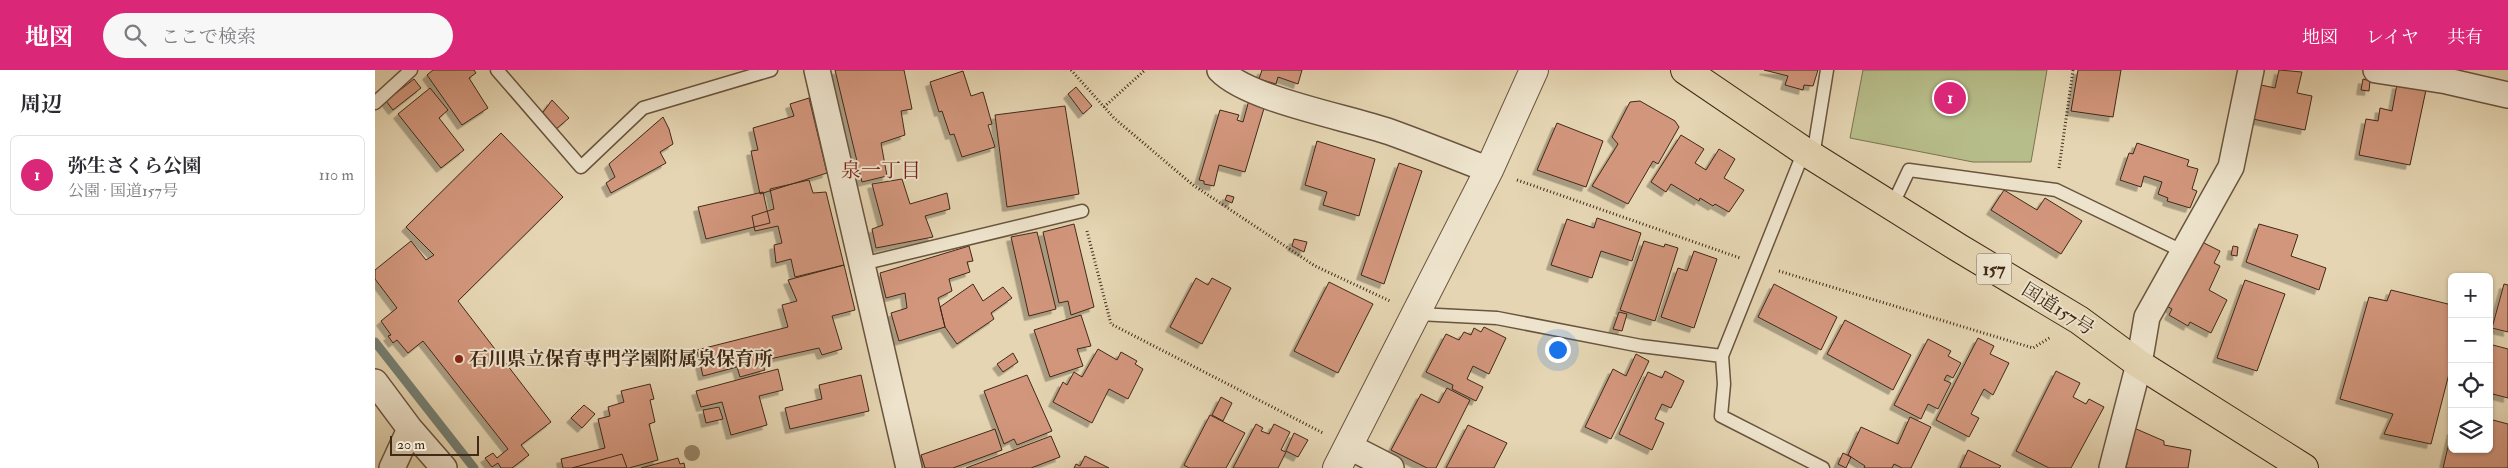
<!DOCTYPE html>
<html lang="ja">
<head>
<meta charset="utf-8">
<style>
	body { margin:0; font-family:"IM FELL Double Pica","Noto Serif JP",serif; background:#f7f7f7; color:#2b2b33 }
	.controls { position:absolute; right:15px; bottom:15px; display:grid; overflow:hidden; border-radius:8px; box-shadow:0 1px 4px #0004 }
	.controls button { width:45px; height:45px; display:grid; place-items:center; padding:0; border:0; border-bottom:1px solid #e1e1e2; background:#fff; color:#2b2b33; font:25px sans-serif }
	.scale { position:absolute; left:15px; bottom:12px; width:89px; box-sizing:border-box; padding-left:5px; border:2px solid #412918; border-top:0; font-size:14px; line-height:18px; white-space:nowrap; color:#412918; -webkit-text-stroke:4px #eee4cd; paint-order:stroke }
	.you { position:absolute; left:1182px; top:279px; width:18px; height:18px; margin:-12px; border:4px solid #fff; border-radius:50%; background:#1a73e8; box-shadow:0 0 0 8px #1a73e833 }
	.badge { display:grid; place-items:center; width:32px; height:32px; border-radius:50%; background:#db2777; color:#fff; font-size:16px; font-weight:700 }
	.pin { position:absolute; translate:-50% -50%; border:2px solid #fff; box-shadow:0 1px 5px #0006 }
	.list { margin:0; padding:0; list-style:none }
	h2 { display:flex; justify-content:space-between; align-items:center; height:65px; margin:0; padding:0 20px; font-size:21px }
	h2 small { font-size:16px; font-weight:400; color:#7c7c81 }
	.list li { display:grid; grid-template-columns:32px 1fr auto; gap:15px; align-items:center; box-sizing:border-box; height:80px; margin:0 10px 10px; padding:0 10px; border:1px solid #e1e1e2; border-radius:8px }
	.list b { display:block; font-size:19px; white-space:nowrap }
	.list p { margin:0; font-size:16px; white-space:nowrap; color:#7c7c81 }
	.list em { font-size:16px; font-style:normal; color:#7c7c81 }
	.icon { flex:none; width:28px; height:28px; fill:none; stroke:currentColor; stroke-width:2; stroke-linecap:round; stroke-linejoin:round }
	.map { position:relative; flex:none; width:2133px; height:398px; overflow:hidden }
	header { display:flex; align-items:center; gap:30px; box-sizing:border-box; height:70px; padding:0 25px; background:#db2777; color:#fff }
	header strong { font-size:24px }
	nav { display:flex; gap:28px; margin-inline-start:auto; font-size:18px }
	.search { width:350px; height:45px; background:#f7f7f7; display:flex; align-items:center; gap:12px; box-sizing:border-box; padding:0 18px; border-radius:28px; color:#7c7c81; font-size:19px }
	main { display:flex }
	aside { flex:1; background:#fff }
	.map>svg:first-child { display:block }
</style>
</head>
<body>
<header>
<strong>地図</strong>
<div class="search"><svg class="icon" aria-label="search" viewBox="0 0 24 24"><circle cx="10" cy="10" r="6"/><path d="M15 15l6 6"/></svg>ここで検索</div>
<nav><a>地図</a><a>レイヤ</a><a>共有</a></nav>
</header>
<main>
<aside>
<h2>周辺<small></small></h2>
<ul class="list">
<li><span class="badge">1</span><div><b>弥生さくら公園</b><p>公園 · 国道157号</p></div><em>110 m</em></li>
</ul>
</aside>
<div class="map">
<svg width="2133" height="398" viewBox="0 0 2133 398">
	<defs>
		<filter id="shadow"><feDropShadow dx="-4.5" dy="4.5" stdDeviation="0" flood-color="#0004"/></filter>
	</defs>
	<rect width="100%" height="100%" fill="#e5d5b2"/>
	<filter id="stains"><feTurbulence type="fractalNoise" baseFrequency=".004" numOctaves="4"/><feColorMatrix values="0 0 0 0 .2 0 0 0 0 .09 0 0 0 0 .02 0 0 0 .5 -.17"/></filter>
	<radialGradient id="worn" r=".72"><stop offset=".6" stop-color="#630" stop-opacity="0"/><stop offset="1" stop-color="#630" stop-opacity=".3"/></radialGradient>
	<!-- green -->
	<path fill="#b7bd8a" stroke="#7c7351" d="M1488,0H1672L1656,92H1598L1475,68Z"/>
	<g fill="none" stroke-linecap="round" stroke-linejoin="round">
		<!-- stream -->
		<path stroke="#747f73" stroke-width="9" d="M0,272L99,398"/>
	</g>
	<!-- building -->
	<path fill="#d2967c" stroke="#412918" filter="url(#shadow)" d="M58,0H99L101,3L94,8L113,38L87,55L52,5Z
		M460,0H529L537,39L526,41L530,65L506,73L512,106L487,112Z
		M887,0H927L923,14L903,7L901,14L884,9Z
		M1389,0H1443L1438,16L1429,15L1428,20L1410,15L1413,6Z
		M1703,0H1746L1738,47L1696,41Z
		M1904,0L1927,2L1922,23L1937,26L1930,60L1878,49L1886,15L1900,18Z
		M588,1L596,26L608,22L617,54L613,55L620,77L587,87L579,64L575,65L567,41L564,42L555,12Z
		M39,9L46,18L18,40L11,31Z
		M1988,9L1995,11L1994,21L1986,20Z
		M2022,14L2051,20L2035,95L1984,85L1991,49L2003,51L2005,38L2017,41Z
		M701,17L717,36L708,44L693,24Z
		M55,18L73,40L64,48L89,80L66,98L23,44Z
		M434,28L452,103L385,124L376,81L383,80L378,58L419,46L415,34Z
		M177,30L194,48L180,60L166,45Z
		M874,30L890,35L870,102L844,95L839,116L829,114V111L824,110L845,40L864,45L862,50L868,52Z
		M1265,31L1300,51L1304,57L1283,94L1278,91L1253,134L1217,116L1243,74L1237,67L1255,32Z
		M690,36L704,124L632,137L620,45Z
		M288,47L294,59L298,74L285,82L291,93L236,123L231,113L240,107L234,94Z
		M1182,53L1228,71L1211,117L1162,100Z
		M126,63L188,127L83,231L176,352L146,375L154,385L137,398H126L123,393L117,397L110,388L118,383L122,388L133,379L48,271L33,283L22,270L18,273L13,266L16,265L6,251L22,238L0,209V200L36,171L51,190L59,185L31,157Z
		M1306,65L1329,79L1320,93L1331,100L1344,79L1360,89L1349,108L1369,120L1354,142L1340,134L1338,136L1325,128L1324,131L1296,114L1291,122L1276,112Z
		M942,71L1000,89L984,146L948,135L952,122L930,115Z
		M1762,73L1814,90L1812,96L1823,99L1817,119L1822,121L1815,138L1792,131L1793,128L1783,124L1787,112L1769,106L1766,117L1745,110L1754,83L1758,84Z
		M1024,93L1047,101L1009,214L986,205Z
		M527,109L535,134L572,123L575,139L550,146L558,167L501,178L497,159L508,155L497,114Z
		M434,110L438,123L451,122L469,195L420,207L416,189L401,193L399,175L407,173L403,156L380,161L377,146L399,139L395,119Z
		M1629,120L1662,140L1670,128L1707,151L1686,184L1616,140Z
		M388,122L395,153L331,169L323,137Z
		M852,125L859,127L857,133L850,130Z
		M1222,148L1266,163L1257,191L1226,181L1217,208L1176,195L1192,149L1219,158Z
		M699,154L719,237L696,245L693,231L684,233L668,162Z
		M1884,154L1923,165L1916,186L1951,198L1944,220L1871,192Z
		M662,162L681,239L654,246L636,167Z
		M919,169L932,172L929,182L917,176Z
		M1269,171L1289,177L1290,174L1303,178L1280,251L1245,240Z
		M1827,172L1845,181L1839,193L1845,196L1834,220L1852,230L1836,263L1815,252L1813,256L1794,245L1797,239L1790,235L1818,184L1821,186Z
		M594,176L598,191L592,192L595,202L574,209L577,221L563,228L570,257L524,271L516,243L532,238L530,223L511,228L505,203Z
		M1858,176L1863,177L1862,186L1856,185Z
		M1319,181L1342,189L1319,258L1286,247L1303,198L1312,201Z
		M469,195L480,240L457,246L467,279L447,285L444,278L386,291L390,300L365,307L362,297L328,306L322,280L413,257L407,235L422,231L413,210Z
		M821,208L833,215L837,208L856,218L827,274L795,257Z
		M1870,210L1910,224L1882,301L1842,288Z
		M954,212L998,234L963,303L919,281Z
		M598,214L608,231L628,217L637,228L616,243L619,249L582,274L570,257L565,237Z
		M1399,214L1462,247L1446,280L1383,247Z
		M2129,214L2133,215V262L2117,258Z
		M2016,220L2077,235V292L2056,374L2009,364L2018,344L1965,329L1994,227L2012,231Z
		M1244,242L1252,244L1247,261L1238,259Z
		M706,245L716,276L702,279L708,296L675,307L659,260Z
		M1470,250L1536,285L1518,320L1452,284Z
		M1109,257L1131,268L1114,304L1098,296L1092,309L1108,317L1101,331L1077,319L1078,315L1051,302L1071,264L1084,270L1089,262L1096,265L1099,258L1106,262Z
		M1603,268L1619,276L1615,284L1634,293L1618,325L1609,319L1596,344L1604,348L1594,367L1561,350Z
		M1553,269L1576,281L1573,286L1586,293L1578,308L1572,305L1569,310L1576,313L1563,339L1553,334L1546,349L1519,335Z
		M2114,274L2133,279V328L2114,323Z
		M723,279L742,290L746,282L762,291L760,294L768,299L753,329L734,319L717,353L678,332L688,312L692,315L699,302L707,307Z
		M638,283L643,292L628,302L622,294Z
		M1261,284L1274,291L1236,369L1210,357L1238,299L1251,306Z
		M403,299L408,320L384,326L392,355L356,365L347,332L326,337L321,321Z
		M1290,301L1309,311L1296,338L1287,334L1280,349L1289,353L1277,380L1244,364L1273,302L1287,308Z
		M1681,301L1705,313L1698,327L1711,334L1714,329L1729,337L1696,398H1674L1641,381Z
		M486,305L494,341L415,359L410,338L447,329L444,315Z
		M652,305L677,361L642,375L639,369L629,374L609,321Z
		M275,314L279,329L275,330L280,352L274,354L283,390L254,398H188L186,389L230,378L223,349L235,346L233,337L249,332L246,321Z
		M1072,318L1095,330L1061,398H1052L1016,380L1046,324L1064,333Z
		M846,327L857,333L848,351L837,345Z
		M209,335L220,344L207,358L196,348Z
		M344,337L348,349L331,353L328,340Z
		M835,345L870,363L851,398H814L809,395Z
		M1535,347L1556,357L1536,398H1527L1519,394L1517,398H1489L1490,396L1473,385L1486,357L1523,374Z
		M2114,349L2133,354V398H2068L2077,360V379H2114Z
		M881,354L888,358L886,361L894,364L899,354L915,362L906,380L911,382L903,398H858Z
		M1093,355L1132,373L1119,398H1071Z
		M1759,358L1789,371V375L1816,380L1813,398H1751Z
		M620,359L627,380L578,398H550L546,385Z
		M919,363L933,370L923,387L911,381Z
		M676,366L685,387L656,398H591Z
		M1593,380L1626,396L1624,398H1585Z
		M1468,383L1476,387L1471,398L1463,394Z
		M247,384L252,398H197Z
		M710,386L734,398H699L701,394L705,396Z
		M303,388L305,394L309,393L310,398H266Z"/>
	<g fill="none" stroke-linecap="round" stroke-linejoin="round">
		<defs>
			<path id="service" d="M122,0L206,97L268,38L396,0
				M0,33L36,0
				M1438,86L1452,0
				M1517,136L1534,100L1681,120L1807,181
				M487,194L707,141
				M1043,244L1122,248L1266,276L1347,286L1349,314L1346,346L1448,398
				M1347,286L1429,81"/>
			<path id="minor" d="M442,0L534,398
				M845,0C874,30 972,47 1015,62C1048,74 1081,87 1114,100
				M2001,0L2072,11L2133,25
				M0,312L35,359L69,398
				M973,376L1016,398
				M17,398L35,359
				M1737,398L1764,294L1772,247L1856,97L1876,0"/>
			<path id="tertiary" d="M962,398L1114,100L1159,0"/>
			<path id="trunk" d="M1310,0L1429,81L1584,178L1704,250L1764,294L1929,398"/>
		</defs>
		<!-- service casing -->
		<use href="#service" stroke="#6a543e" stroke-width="15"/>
		<!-- minor casing -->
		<use href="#minor" stroke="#6a543e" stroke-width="28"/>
		<!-- tertiary casing -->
		<use href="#tertiary" stroke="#6a543e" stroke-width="30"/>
		<!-- trunk casing -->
		<use href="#trunk" stroke="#412918" stroke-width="30"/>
		<!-- path -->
		<path stroke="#412918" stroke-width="3" stroke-dasharray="1 2.5" stroke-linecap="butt" d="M696,0L739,48L818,115L940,196L1015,231
			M729,37L770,0
			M1684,98L1698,0
			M1142,110L1365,188
			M712,161L736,254L948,363
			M1404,201L1658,278L1676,267"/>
		<!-- service -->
		<use href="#service" stroke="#eee4cd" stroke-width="12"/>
		<!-- minor -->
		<use href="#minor" stroke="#eee4cd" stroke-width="25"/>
		<!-- tertiary -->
		<use href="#tertiary" stroke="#eee4cd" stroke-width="28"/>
		<!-- trunk -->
		<use href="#trunk" stroke="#e5d5b2" stroke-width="28"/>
	</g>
	<!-- trees -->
	<circle fill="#98876a" cx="317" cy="383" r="8"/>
	<!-- markers -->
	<circle fill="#8f2418" stroke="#eee4cd" stroke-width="2" cx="84" cy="289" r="5"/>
	<g text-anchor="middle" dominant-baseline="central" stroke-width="4" stroke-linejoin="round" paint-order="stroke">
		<!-- shield labels -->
		<rect fill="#eee4cd" stroke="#75614e" stroke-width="1" x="1601.5" y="183.5" width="35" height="31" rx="4"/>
		<g font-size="18" font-weight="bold" fill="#412918">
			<text x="1619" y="199">157</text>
		</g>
		<!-- street labels -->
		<g font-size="19" fill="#412918" stroke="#eee4cd">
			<text transform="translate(1683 239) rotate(32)">国道157号</text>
		</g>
		<!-- poi labels -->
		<g font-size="19" font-weight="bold" fill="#412918" stroke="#eee4cd" text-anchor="start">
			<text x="94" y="289">石川県立保育専門学園附属泉保育所</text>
		</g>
		<!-- neighbourhood labels -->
		<g font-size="20" fill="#7a1f14" stroke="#eee4cd">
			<text x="506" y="100">泉一丁目</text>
		</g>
	</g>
	<rect width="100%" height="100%" filter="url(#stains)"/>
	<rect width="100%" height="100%" fill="url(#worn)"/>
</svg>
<div class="controls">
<button>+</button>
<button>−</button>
<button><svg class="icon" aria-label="locate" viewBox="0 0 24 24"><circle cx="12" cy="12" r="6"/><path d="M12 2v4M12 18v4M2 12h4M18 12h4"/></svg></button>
<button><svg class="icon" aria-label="layers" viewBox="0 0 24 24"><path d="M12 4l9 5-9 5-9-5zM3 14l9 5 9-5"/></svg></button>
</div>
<div class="scale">20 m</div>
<div class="you"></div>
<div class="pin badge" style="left:1575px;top:28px">1</div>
</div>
</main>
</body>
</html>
